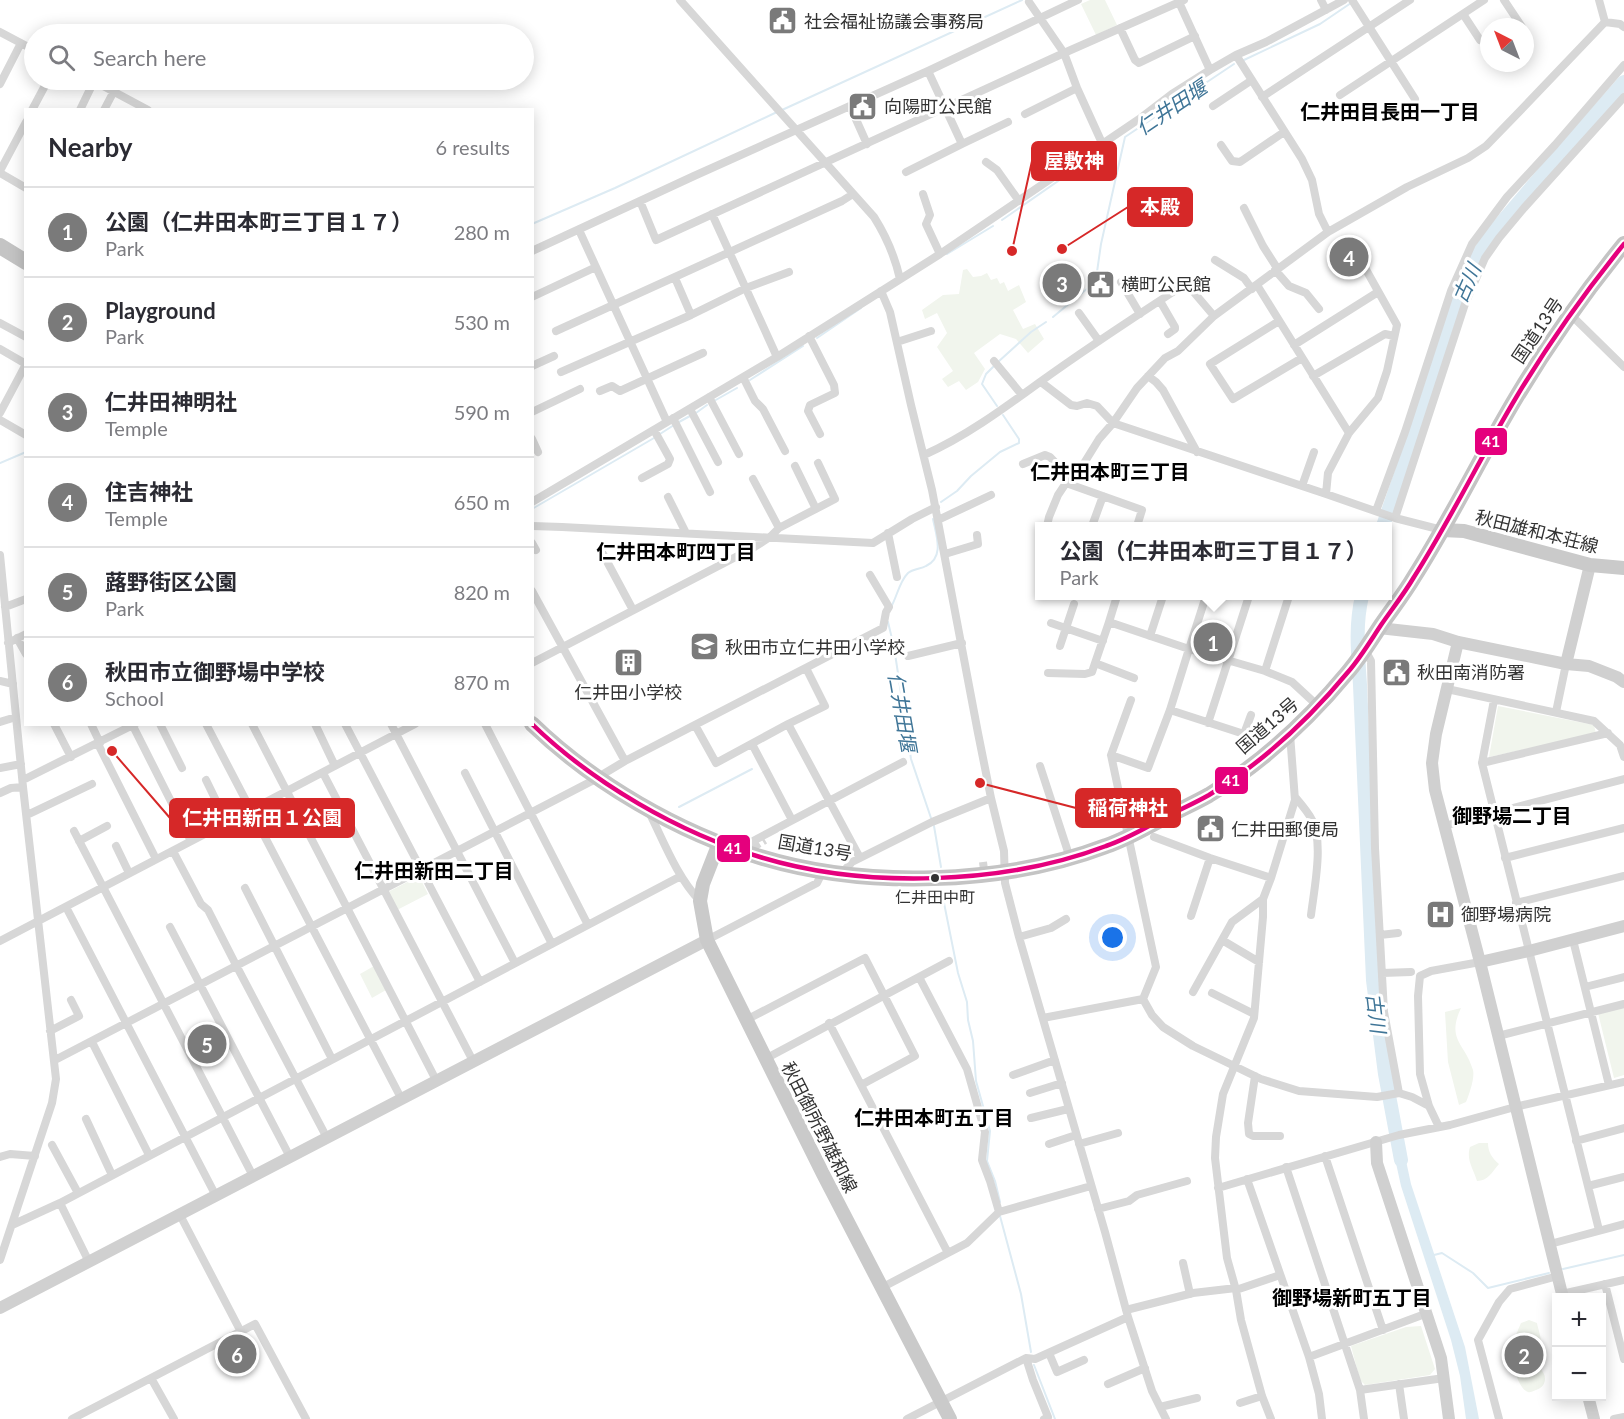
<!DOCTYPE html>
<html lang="en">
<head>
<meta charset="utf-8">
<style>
	body { margin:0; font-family:Lato,"Noto Sans JP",sans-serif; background:#f7f7f7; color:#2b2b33 }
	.controls { position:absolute; right:18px; bottom:18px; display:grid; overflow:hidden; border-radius:0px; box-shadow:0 3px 15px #0003 }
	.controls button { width:54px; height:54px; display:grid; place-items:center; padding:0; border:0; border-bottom:2px solid #e1e1e2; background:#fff; color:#2b2b33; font:30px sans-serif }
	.compass { position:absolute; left:1480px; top:18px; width:54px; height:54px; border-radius:50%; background:#fff; box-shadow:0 3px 15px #0003; rotate:318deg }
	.you { position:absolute; left:1113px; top:938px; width:21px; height:21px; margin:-15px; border:4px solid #fff; border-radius:50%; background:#1a73e8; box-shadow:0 0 0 9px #1a73e833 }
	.badge { display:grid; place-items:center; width:39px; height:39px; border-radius:50%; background:#7a7a7a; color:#fff; font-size:20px; font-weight:700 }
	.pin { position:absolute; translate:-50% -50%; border:3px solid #fff; box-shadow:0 2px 6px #0006 }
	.popup { position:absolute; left:1035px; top:522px; width:357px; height:78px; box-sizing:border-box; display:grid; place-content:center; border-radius:0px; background:#fff; filter:drop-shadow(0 2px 4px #0005); font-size:20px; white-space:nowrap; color:#7c7c81 }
	.popup b { font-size:22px; color:#2b2b33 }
	.popup::after { content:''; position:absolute; left:50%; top:100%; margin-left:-12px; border:12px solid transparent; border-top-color:#fff }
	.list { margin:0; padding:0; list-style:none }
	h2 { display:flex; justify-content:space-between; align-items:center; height:78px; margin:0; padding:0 24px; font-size:26px }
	h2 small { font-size:20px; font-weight:400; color:#7c7c81 }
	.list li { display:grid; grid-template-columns:39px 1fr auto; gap:18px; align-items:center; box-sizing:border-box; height:90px; padding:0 24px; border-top:2px solid #e1e1e2 }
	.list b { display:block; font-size:22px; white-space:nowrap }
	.list p { margin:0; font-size:20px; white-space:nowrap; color:#7c7c81 }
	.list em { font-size:20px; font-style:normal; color:#7c7c81 }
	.icon { flex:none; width:33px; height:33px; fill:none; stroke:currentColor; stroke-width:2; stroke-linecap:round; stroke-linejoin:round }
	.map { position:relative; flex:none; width:1624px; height:1419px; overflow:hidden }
	.search { position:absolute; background:#fff; box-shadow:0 3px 15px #0003; left:24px; top:24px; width:510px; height:66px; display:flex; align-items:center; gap:15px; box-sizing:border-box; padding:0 21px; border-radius:33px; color:#7c7c81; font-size:22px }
	.panel { position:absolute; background:#fff; box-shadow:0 3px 15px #0003; left:24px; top:108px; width:510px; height:618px; border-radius:0px }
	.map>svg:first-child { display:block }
</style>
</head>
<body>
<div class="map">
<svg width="1624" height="1419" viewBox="0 0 1624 1419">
	<rect width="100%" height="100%" fill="#fff"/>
	<!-- green -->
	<path fill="#f1f5ed" d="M1090,0H1105L1117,25L1096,35L1081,4Z
		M967,269L973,277L981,276L987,273L991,280L997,278L1000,284L1004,282L1008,291L1019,285L1026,302L1013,310L1023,329L1035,324L1044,339L1028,353L1016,339L1000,334L974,353L985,369L978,382L966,390L959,381L948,387L942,379L953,371L937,347L947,333L937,313L925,319L922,310L943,295L959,294L963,270Z
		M1216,628L1233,634L1225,658L1193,647L1198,632L1213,637Z
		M1498,706L1589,724L1594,725L1596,734L1489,757Z
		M419,876L428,894L397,910L388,892Z
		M374,966L386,990L372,998L360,974Z
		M1624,1002V1075L1614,1078L1597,1009Z
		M1461,1008C1446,1040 1465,1043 1473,1070C1475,1078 1469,1095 1466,1102L1459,1105L1448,1062L1445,1012Z
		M219,1032L225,1043L195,1057L190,1046Z
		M1479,1143H1488C1488,1152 1492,1158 1499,1164C1492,1172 1488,1181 1477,1181C1473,1168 1466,1160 1470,1147Z
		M1529,1320L1537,1323C1538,1329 1541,1336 1541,1342C1540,1348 1536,1353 1536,1359C1537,1368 1546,1371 1545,1380C1544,1386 1541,1388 1536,1390C1533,1391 1530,1393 1528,1392C1517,1388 1511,1359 1512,1349C1514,1340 1517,1332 1521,1323Z
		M1421,1326L1435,1369L1430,1375L1365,1385L1360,1380L1351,1346L1406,1327Z"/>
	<!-- water -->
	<path fill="#ddebf3" d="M1402,1142L1411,1184L1465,1347L1479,1419H1466L1460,1376L1451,1340L1401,1186L1392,1145Z"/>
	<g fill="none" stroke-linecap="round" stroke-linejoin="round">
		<!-- stream -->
		<path stroke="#ddebf3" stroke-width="2" d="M1244,60L1320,24L1351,3
			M782,110L1022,0
			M1002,220L1110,145
			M532,224L615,188L777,112
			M947,254L993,226
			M1053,317L1088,288L1096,279L1101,244L1125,137L1234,64
			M817,338L861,308
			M998,362L1031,332L1046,322
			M994,366L986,374L982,384L997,406
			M750,380L803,346
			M714,401L737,388
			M696,413L707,405
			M679,422L690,416
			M660,434L674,425
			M0,463L26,452
			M941,502L957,491L971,476L1000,452L1019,443V439L1003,415
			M532,509L654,438
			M891,607C897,597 899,582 908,573C913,569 921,569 926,566C945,557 936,535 933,519
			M888,622L894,647L911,759L931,818
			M679,807L752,769
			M934,826L941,867
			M942,893L958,973L967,1002L968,1020L973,1041L976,1081L990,1131L987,1161L995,1181L1000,1202
			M1000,1216L1021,1294L1031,1352
			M1434,1255L1442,1253L1473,1273L1488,1288L1549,1273
			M1563,1269L1624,1255
			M1034,1365L1055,1419"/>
		<!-- river -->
		<path stroke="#ddebf3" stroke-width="14" d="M1383,526L1416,430L1447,325L1473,263L1490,236L1554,161L1624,82
			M1362,596C1355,626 1358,654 1360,685L1373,980L1385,1074L1401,1160"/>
		<!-- street-tunnel -->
		<path stroke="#d6d6d6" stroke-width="8" stroke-dasharray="8 4" stroke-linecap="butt" d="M732,860L765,840
			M983,862L986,885"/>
		<!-- street -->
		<path stroke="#d7d7d7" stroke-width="8" d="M680,0L874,217C886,236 895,257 900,279
			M1178,0L1210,70
			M1321,0L1326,10
			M1352,0L1415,99
			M1504,0L1522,27
			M1599,0L1605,22
			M1029,2L1064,53L1077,88L1102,143
			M1463,14L1480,40
			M1605,22L1620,24L1624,27
			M1120,28L1135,60L1139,63L1195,36
			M0,32L34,50
			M1525,32L1526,33
			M1236,55L1302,159L1312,180L1319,214L1328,232
			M92,80L148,110
			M0,84L21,43
			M1340,95L1484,0
			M1262,97L1410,0
			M850,106L867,144
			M1213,106L1252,80
			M32,110L48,80
			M80,110L94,81
			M104,110L114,91
			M1025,114L1077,88
			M962,144L1008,122
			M1221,145L1232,161L1240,162L1284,132
			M986,162L997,170L1019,201
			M0,171L26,122
			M906,172L962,144L928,71
			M0,173L26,188
			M923,194L930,215L926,224L940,254
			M640,201L656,240L1064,53L1184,0
			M1244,208L1263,246L1277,268
			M712,214L777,357
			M579,230L667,422
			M532,251L694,176L928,71L1078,0
			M1215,260L1244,278L1252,289
			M1275,270L1289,286L1306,293L1319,309
			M1121,282L1140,314
			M1257,285L1349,433
			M881,291L890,312L911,405L932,490L978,733L991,798L1004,851L1005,883L1019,937L1105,1232L1128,1317L1152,1391L1166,1419
			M532,297L596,267
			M1160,301L1175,327V329L1168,334
			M1079,313L1099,341
			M1570,314L1624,367
			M691,315L746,288L789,272
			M1279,321L1210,364L1233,399L1302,358
			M0,323L26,337
			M556,331L842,201L853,194
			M809,336L834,385L835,393L810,405L808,411L820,434
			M897,342L931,331
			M1294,345L1378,292
			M0,349L26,364
			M994,361L1022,395
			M532,366L554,356
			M561,372L691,315L675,278
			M1148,376L1156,382L1163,390L1197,452
			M1313,376L1385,334L1394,336
			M743,377L755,401L763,409L785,451
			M1041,382L1071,405L1077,406L1087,403L1097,406L1113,423L1326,494L1395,518L1442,530
			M600,391L612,386L620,391L703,353
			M709,397L739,454
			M690,409L718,462
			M532,412L580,389
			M0,413L26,364
			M673,418L710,492
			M0,420L26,435
			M532,439L538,452
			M924,455C965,437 1003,409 1040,382C1084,350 1130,320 1176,290L1185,287L1191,289L1214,316L1328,232L1407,187L1468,158L1486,146L1520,111L1605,22
			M1023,464L1045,455L1050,457L1070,478
			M795,466L816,509
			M642,478L668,464L670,459L654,430
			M753,479L779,528
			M1066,483L1142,510L1137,526
			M1302,486L1314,452
			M1326,494L1328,473L1349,433L1378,398L1387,371L1397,325L1364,266
			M668,497L686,533
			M532,502L777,357L940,254L1142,117L1172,94L1210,70L1236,55L1266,42L1344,0
			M1376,511L1405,432L1451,291L1472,244L1507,197L1555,145L1624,65
			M1395,518L1465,304L1485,258L1499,238L1524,208L1624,97
			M938,520L991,495
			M532,526L562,527L873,543L912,519L936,507
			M1047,526L1049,517L1058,495L1066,483L1081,468L1099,439L1113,423L1137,388L1165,358L1178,351L1214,316
			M1092,526L1103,496
			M888,533L897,577
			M532,543L536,550
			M603,554L633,610
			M945,554L978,544L977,535
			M0,555L23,787L56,1079L52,1103L0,1260
			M532,591L625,761
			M1206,596L1189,649L1265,671L1289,596
			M5,607L26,599
			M1109,622L1117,596
			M1051,623L1103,641
			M1150,636L1163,596
			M17,638L26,654
			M8,643L26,634
			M1060,646L1074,604
			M1365,650L1371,661L1375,848L1384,1012L1399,1093L1412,1097L1429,1106
			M908,656L962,643
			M532,663L753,548L770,537L779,528L835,499L818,463
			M806,668L825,706L788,724L860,858
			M1265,671L1292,682L1318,706
			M1048,673L1085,674L1092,672L1095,663
			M1134,678L1095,663L1109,622L1189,649L1170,710L1148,768L1111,755L1156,967L1143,999
			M0,681L13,684
			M1447,689L1594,721L1620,745L1624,757
			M1494,700L1482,763L1599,1230
			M1170,710L1244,734L1251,715
			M1556,712L1566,664
			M0,722L16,717
			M1208,723L1249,596
			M54,724L71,757
			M91,724L100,743
			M160,724L182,768
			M206,724L401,1098
			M252,724L436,1080
			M315,724L335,766
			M345,724L480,982
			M391,724L515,963
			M485,724L588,925
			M695,725L716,763L788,724
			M133,726L191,841
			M98,744L156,859
			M752,744L792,820
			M1111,755L1131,700
			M1482,763L1608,733
			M1040,766L1070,858
			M0,768L21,764
			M323,773L473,1061
			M465,773L552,944
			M23,780L135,724
			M206,780L227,823
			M0,793L11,788L23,787
			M1295,797C1301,804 1308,812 1312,820C1324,842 1314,890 1311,915
			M649,812C664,842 677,877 700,901
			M27,815L92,784
			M1444,826L1624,779
			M74,831L253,1176
			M1154,837L1210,858L1271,878
			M79,841L107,826
			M116,846L129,873
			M738,849L903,762
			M173,851L201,904L208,910L236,965L327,1138
			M1505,858L1624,828
			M842,873L852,862L932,822L991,798
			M245,888L332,1059
			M1516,903L1624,876
			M66,907L216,1196
			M1191,916L1210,858
			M170,927L290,1157
			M1380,935L1398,933
			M1019,937L1051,928L1066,919
			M707,940L817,883L823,871
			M1222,940L1259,962
			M1573,940L1609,1085
			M0,941L415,724
			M1382,973L1411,972
			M919,977L967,1069L985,1132L982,1160L990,1181L999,1212
			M1585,987L1624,977
			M1193,992L1232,922L1263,899
			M1212,993L1254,1014
			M1043,1018L1143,999L1152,1015L1163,1027L1193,1046L1261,1079L1299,1091L1377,1097L1399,1093
			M746,1020L865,958L915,1056L861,1085L829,1023
			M50,1031L79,1016L71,1000
			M1498,1036L1624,1004
			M92,1042L149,1155
			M765,1059L949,961
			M55,1060L590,782L625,761L883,628L886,612L889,607L870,575
			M1013,1075L1055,1060
			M1255,1076L1248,1123L1249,1134L1253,1136H1280
			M861,1085L948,1253
			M1030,1093L1062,1083
			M1031,1118L1068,1109
			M86,1119L112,1175
			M1439,1127L1429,1106L1420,1074L1418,996L1420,976L1431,971L1480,962
			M1576,1141L1624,1128
			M1049,1144L1076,1135
			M1079,1144L1118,1133
			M52,1145L78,1193
			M1325,1156L1383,1330
			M0,1157L10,1154L35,1156
			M1286,1167L1360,1390L1364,1419
			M1247,1179L1309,1357L1319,1394L1322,1419
			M1588,1186L1624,1177
			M1218,1188L1399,1135L1450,1125L1515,1107L1624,1082
			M60,1203L89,1262
			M1098,1209L1129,1201L1137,1195L1187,1181
			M180,1215L241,1332
			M12,1225L60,1203L681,876
			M1550,1244L1624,1224
			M1183,1263L1190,1294
			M1605,1284L1624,1359
			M883,1287L967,1243L999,1212L1091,1186
			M1236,1290L1280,1275
			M1562,1294L1624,1280
			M1126,1310L1193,1293L1236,1288
			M1049,1353L1057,1372L1084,1360
			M1309,1357L1425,1314
			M1026,1358L1033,1380L1048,1417L1044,1419
			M151,1378L174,1419
			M1108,1384L1145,1368
			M1399,1384L1404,1419
			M1360,1390L1444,1378
			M1240,1403L1262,1396
			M1160,1407L1197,1398
			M72,1419L255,1324L306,1419
			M907,1419L1026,1358L1035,1359L1128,1317
			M1271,1419L1262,1396L1241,1320L1236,1290L1227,1258L1215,1158L1216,1137L1223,1094L1254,1018L1263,917V899L1271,878L1295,800L1290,734
			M1499,1419L1478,1340L1499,1302L1510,1289L1558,1276
			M1614,1419L1624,1417"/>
		<!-- secondary -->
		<path stroke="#d0d0d0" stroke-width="12" d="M1379,628L1433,634L1458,642L1566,664L1589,666L1617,677L1624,682
			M1458,642L1436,734L1432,763L1435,790L1480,962L1563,1298
			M1566,664L1590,565
			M1480,962L1529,951L1624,926
			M1376,1142L1377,1163L1441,1358L1449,1419
			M0,1308L707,940
			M1588,1396L1594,1419"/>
		<!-- primary -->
		<path stroke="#cacaca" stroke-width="14" d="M1442,530L1464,531L1590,565L1624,568
			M719,843L703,884L700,901L707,940L823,1174L950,1419"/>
		<!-- highway -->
		<path stroke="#c4c4c4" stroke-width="16" d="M0,246L26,262
			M532,724C593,783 679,833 760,857C865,889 1003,885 1106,846C1127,839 1145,828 1164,818C1179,810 1195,803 1209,795C1262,763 1309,719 1348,672C1361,657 1371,640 1381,625C1392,609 1404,594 1414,577C1451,519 1481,456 1517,396C1549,343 1585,292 1624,244"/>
		<defs>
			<path id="bus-1" d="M532,724C593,783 679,833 760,857C865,889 1003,885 1106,846C1127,839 1145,828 1164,818C1179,810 1195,803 1209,795C1262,763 1309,719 1348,672C1361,657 1371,640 1381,625C1392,609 1404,594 1414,577C1451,519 1481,456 1517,396C1549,343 1585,292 1624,244"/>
		</defs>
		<!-- bus-1 casing -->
		<use href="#bus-1" stroke="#fff" stroke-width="9"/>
		<!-- bus-1 -->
		<use href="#bus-1" stroke="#e5007d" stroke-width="4.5"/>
	</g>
	<!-- icons -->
	<defs>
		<symbol id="civic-square" viewBox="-11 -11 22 22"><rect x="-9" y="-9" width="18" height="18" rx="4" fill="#7a7a7a" stroke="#fff"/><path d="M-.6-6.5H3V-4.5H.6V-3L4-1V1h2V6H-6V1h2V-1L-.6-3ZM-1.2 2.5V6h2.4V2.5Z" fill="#fff"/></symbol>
		<symbol id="school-square" viewBox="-11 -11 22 22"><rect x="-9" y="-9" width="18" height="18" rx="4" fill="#7a7a7a" stroke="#fff"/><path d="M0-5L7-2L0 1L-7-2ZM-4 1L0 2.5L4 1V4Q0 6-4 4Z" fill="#fff"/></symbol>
		<symbol id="building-square" viewBox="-11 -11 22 22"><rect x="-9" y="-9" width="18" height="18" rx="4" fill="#7a7a7a" stroke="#fff"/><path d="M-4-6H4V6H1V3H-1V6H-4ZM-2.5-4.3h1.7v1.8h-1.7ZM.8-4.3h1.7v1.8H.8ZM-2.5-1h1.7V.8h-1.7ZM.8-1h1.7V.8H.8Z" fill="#fff"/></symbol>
		<symbol id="hospital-square" viewBox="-11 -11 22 22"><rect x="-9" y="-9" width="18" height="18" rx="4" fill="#7a7a7a" stroke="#fff"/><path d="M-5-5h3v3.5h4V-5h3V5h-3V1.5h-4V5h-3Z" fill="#fff"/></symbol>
	</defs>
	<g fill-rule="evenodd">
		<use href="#civic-square" x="766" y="4" width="33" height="33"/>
		<use href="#civic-square" x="846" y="90" width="33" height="33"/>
		<use href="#civic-square" x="1084" y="268" width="33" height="33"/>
		<use href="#school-square" x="688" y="630" width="33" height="33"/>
		<use href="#building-square" x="612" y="646" width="33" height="33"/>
		<use href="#civic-square" x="1380" y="656" width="33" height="33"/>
		<use href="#civic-square" x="1194" y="812" width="33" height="33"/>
		<use href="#hospital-square" x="1424" y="898" width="33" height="33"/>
	</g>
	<!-- markers -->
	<circle fill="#333" stroke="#fff" stroke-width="2" cx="935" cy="878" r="5"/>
	<g text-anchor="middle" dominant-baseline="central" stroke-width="6" stroke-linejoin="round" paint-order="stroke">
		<!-- bus labels -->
		<g font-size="16" fill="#333" stroke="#fff">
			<text x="935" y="896">仁井田中町</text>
		</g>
		<!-- poi labels -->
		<g font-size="18" fill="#333" stroke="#fff" text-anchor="start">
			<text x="804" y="21">社会福祉協議会事務局</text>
			<text x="884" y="106">向陽町公民館</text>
			<text x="1121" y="284">横町公民館</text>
			<text x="725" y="647">秋田市立仁井田小学校</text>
			<text x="1417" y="672">秋田南消防署</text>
			<text x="628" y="692" text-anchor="middle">仁井田小学校</text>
			<text x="1231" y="829">仁井田郵便局</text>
			<text x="1461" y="914">御野場病院</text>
		</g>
		<!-- street labels -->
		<g font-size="18" fill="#333" stroke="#fff">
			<text transform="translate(1537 330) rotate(-56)">国道13号</text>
			<text transform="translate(1537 531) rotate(14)">秋田雄和本荘線</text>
			<text transform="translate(1267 725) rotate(-41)">国道13号</text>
			<text transform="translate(815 847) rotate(10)">国道13号</text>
			<text transform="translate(820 1127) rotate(63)">秋田御所野雄和線</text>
		</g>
		<!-- water labels -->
		<g font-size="20" font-style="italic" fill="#3f7597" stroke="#fff">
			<text transform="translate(1171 107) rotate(-34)">仁井田堰</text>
			<text transform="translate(1466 283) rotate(-66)">古川</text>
			<text transform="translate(903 712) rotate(80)">仁井田堰</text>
			<text transform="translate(1377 1013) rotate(83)">古川</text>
		</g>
		<!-- neighbourhood labels -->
		<g font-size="20" font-weight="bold" fill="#000" stroke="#fff">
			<text x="1390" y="111">仁井田目長田一丁目</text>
			<text x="1110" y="471">仁井田本町三丁目</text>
			<text x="676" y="551">仁井田本町四丁目</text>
			<text x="1512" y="815">御野場二丁目</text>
			<text x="434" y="870">仁井田新田二丁目</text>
			<text x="934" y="1117">仁井田本町五丁目</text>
			<text x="1352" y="1297">御野場新町五丁目</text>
		</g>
	</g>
	<!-- callouts -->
	<path fill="none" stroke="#d62828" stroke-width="2" d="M1012 251L1032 161M1062 249L1128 207M980 783L1076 808M112 751L170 818"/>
	<g fill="#d62828" stroke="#fff" stroke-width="2">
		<circle cx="1012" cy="251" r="6"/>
		<circle cx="1062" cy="249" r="6"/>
		<circle cx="980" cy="783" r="6"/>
		<circle cx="112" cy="751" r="6"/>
	</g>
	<g fill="#d62828" stroke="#d62828" stroke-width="2">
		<rect x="1032" y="142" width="84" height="38" rx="6"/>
		<rect x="1128" y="188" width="64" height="38" rx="6"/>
		<rect x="1076" y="789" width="104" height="38" rx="6"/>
		<rect x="170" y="799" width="184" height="38" rx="6"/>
	</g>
	<g font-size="20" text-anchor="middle" font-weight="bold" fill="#fff">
		<text x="1074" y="168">屋敷神</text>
		<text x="1160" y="214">本殿</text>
		<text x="1128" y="815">稲荷神社</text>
		<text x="262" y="825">仁井田新田１公園</text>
	</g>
	<g stroke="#fff" stroke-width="2">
		<rect x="1474" y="427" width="34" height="29" rx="6" fill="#e5007d"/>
		<rect x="1214" y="766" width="35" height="29" rx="6" fill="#e5007d"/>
		<rect x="716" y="834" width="35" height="29" rx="6" fill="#e5007d"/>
	</g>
	<g font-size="16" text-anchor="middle" font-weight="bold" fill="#fff">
		<text x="1491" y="447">41</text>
		<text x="1231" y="786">41</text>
		<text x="733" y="854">41</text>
	</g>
</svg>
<div class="controls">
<button>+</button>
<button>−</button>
</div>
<svg class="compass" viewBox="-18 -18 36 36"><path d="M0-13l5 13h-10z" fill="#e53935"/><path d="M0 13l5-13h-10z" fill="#7c7c81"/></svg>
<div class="you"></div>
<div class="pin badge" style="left:1213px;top:642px">1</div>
<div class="popup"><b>公園（仁井田本町三丁目１７）</b>Park</div>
<div class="pin badge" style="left:1524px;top:1355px">2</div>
<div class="pin badge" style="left:1062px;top:283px">3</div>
<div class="pin badge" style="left:1349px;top:257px">4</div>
<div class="pin badge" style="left:207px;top:1044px">5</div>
<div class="pin badge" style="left:237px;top:1354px">6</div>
<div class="search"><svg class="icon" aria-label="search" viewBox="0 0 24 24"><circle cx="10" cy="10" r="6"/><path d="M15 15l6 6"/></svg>Search here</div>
<section class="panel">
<h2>Nearby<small>6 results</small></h2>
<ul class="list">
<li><span class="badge">1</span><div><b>公園（仁井田本町三丁目１７）</b><p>Park</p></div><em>280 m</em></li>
<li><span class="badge">2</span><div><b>Playground</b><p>Park</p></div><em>530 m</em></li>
<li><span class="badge">3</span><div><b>仁井田神明社</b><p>Temple</p></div><em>590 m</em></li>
<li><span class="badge">4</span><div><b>住吉神社</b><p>Temple</p></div><em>650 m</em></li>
<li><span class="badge">5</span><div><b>蕗野街区公園</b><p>Park</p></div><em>820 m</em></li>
<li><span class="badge">6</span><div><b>秋田市立御野場中学校</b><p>School</p></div><em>870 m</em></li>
</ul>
</section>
</div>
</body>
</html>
